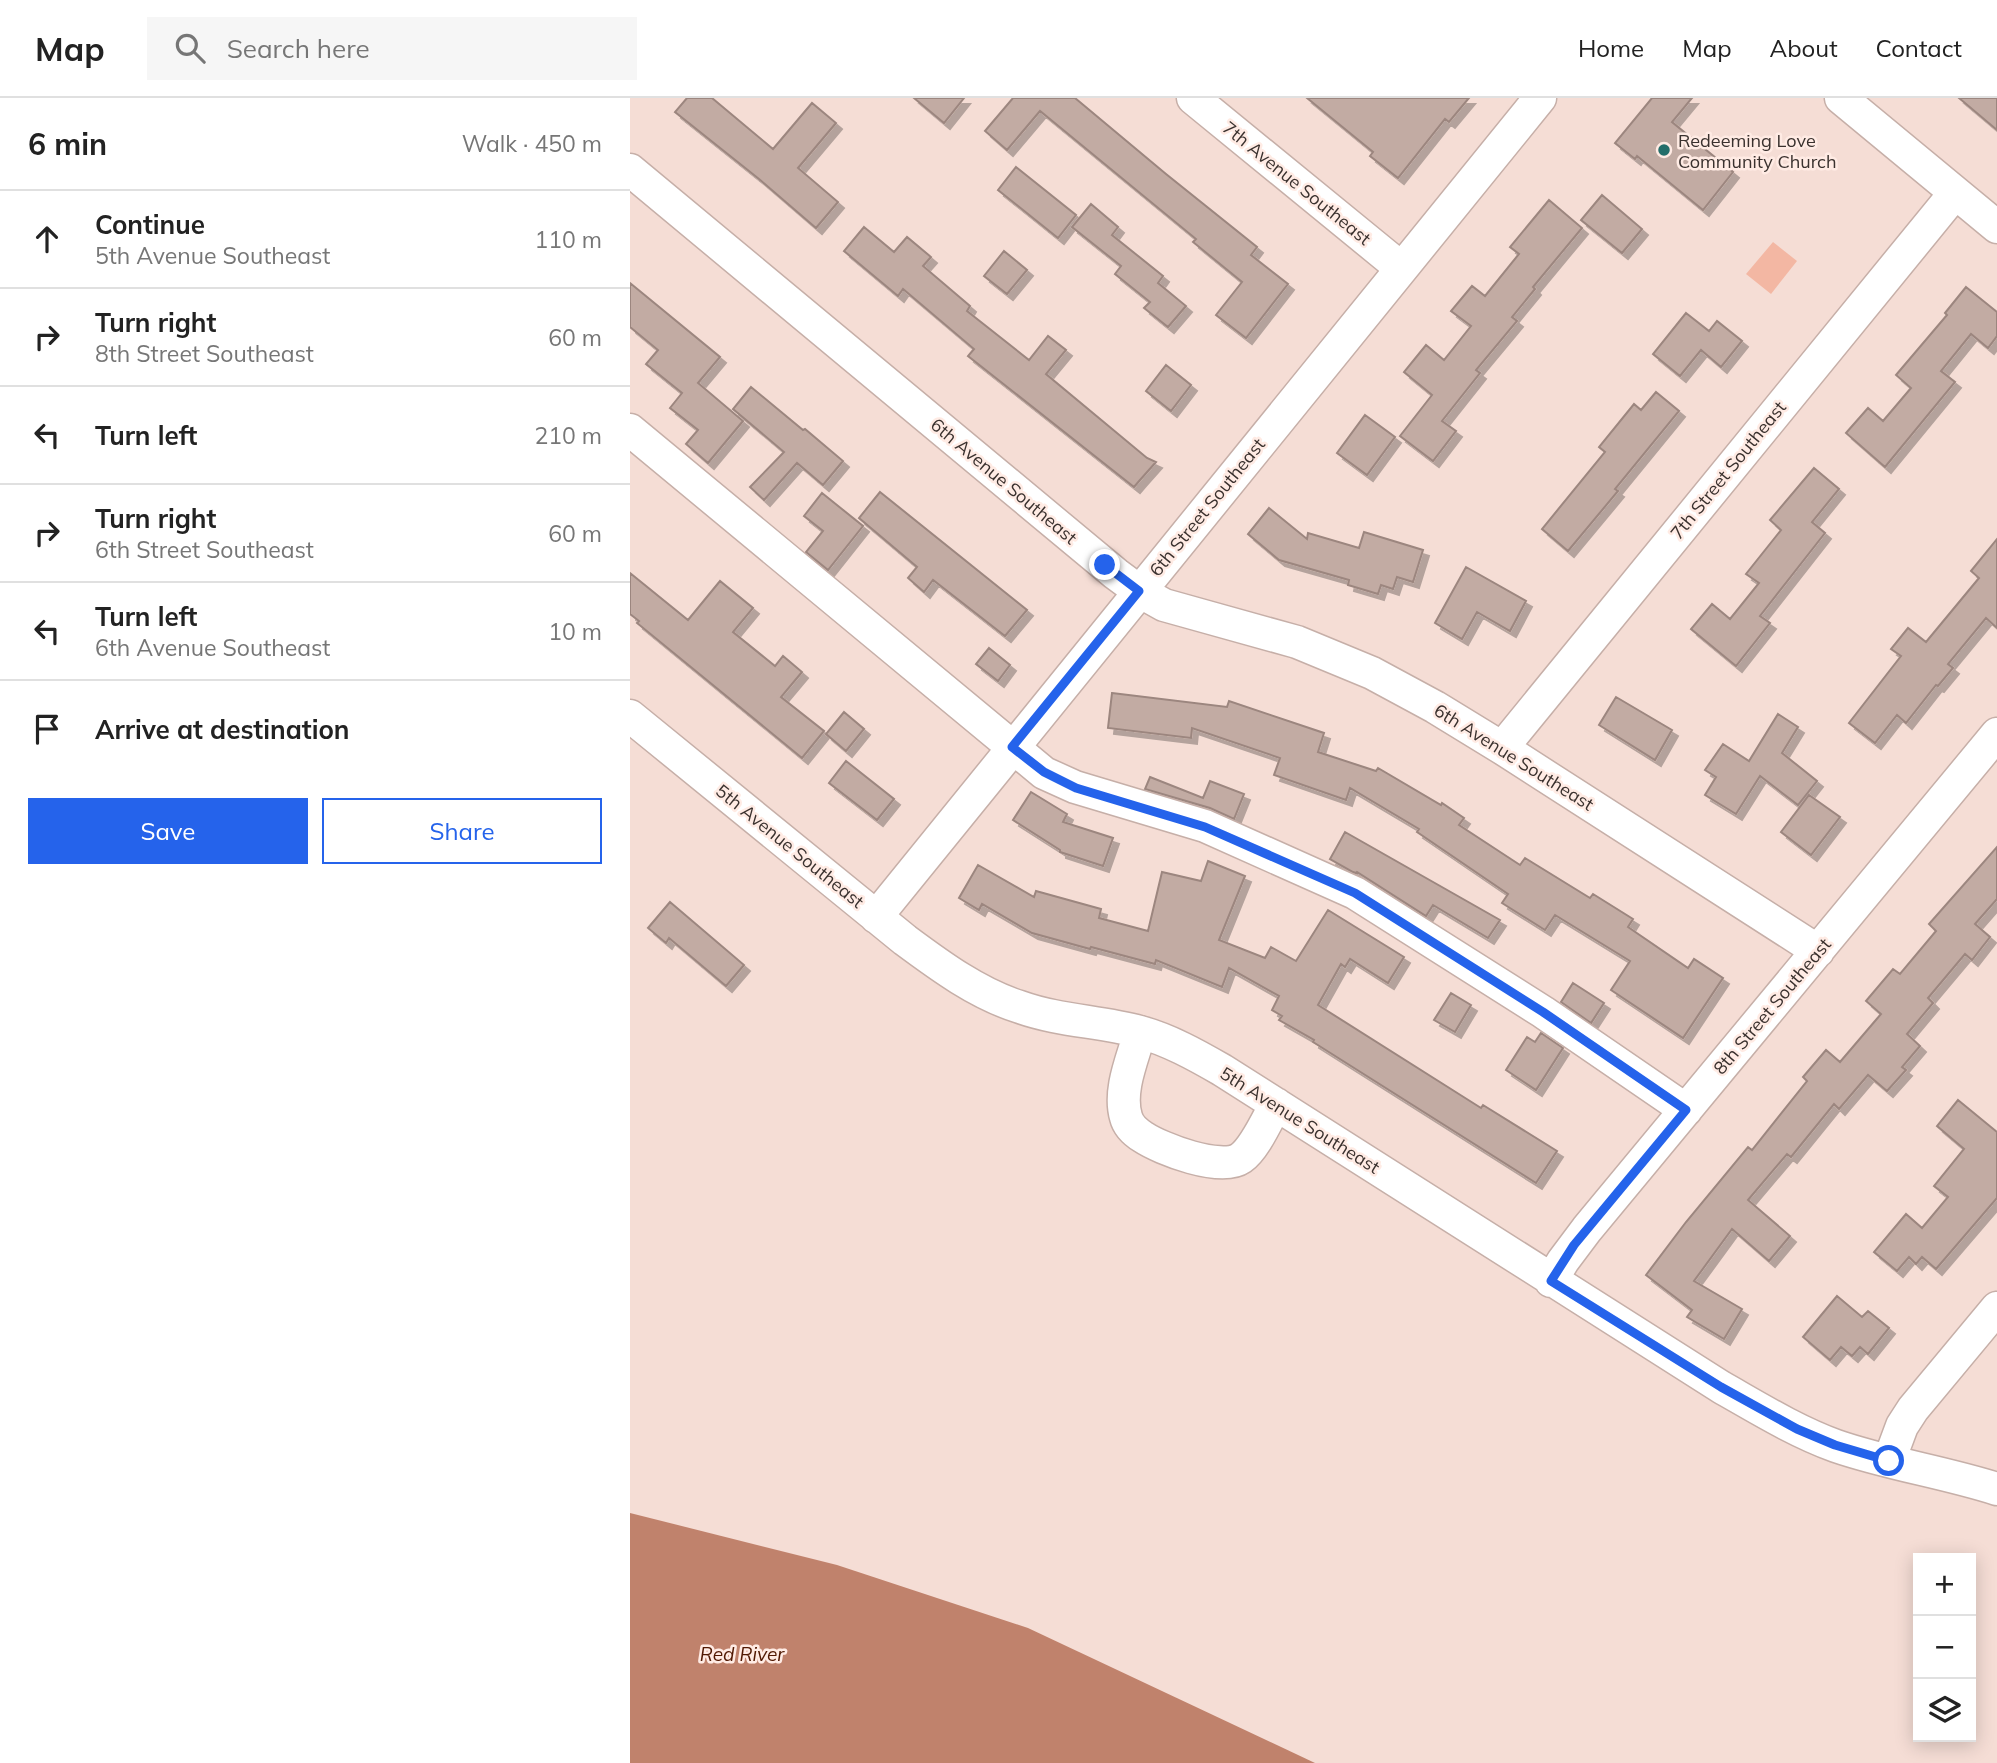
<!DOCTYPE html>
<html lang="en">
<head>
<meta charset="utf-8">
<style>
	body { margin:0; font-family:Mulish,sans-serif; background:#f6f6f6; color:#222 }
	.controls { position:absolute; right:21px; bottom:21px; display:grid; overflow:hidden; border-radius:0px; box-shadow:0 4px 18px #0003 }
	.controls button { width:63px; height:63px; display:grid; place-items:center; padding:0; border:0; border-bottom:2px solid #e0e0e0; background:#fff; color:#222; font:35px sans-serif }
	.stop { position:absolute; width:21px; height:21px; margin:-16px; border:5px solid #2563eb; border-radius:50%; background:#fff }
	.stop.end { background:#2563eb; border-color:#fff; box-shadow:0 2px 7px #0008 }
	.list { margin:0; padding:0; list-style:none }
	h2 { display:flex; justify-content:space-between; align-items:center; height:91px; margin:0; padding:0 28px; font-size:30px }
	h2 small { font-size:23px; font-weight:400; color:#767676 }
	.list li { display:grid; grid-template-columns:46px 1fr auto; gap:21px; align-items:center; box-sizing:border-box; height:98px; padding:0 28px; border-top:2px solid #e0e0e0 }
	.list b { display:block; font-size:26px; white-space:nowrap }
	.list p { margin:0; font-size:23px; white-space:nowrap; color:#767676 }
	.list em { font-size:23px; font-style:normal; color:#767676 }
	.actions { display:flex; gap:14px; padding:21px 28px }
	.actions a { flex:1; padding:16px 0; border:2px solid #2563eb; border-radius:0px; text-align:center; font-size:24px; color:#2563eb }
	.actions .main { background:#2563eb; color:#fff }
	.icon { flex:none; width:38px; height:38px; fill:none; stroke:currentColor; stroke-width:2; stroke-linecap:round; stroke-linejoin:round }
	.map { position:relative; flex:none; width:1367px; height:1665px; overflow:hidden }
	header { display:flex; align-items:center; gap:42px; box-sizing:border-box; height:98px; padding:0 35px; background:#fff; border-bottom:2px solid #e0e0e0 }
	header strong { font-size:33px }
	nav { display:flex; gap:38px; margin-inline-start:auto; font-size:24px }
	.search { width:490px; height:63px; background:#f6f6f6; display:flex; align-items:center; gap:18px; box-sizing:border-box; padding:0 24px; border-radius:0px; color:#767676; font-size:26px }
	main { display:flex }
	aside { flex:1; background:#fff }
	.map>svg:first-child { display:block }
</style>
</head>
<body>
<header>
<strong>Map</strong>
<div class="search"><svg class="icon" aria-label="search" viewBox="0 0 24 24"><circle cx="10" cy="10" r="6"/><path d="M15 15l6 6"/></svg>Search here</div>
<nav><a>Home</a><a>Map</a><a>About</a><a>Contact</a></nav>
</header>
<main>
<aside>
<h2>6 min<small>Walk · 450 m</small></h2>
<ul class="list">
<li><svg class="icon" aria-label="ahead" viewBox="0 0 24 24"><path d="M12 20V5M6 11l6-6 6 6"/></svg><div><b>Continue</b><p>5th Avenue Southeast</p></div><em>110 m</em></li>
<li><svg class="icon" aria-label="right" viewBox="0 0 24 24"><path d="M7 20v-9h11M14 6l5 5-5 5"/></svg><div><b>Turn right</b><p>8th Street Southeast</p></div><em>60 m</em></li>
<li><svg class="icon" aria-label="left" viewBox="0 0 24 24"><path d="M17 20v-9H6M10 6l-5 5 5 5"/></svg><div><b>Turn left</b></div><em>210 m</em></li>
<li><svg class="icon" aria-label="right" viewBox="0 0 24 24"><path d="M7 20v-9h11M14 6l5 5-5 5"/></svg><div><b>Turn right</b><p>6th Street Southeast</p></div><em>60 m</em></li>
<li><svg class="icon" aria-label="left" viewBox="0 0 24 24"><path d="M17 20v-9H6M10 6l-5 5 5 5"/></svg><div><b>Turn left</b><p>6th Avenue Southeast</p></div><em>10 m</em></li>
<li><svg class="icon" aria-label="arrive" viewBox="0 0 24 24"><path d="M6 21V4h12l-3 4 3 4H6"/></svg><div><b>Arrive at destination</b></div></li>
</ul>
<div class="actions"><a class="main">Save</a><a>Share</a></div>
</aside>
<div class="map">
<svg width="1367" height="1665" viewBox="0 0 1367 1665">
	<defs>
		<filter id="shadow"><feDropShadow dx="6" dy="6" stdDeviation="0" flood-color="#0004"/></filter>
	</defs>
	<rect width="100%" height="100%" fill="#f5ddd5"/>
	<!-- green -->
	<path fill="#f3b7a3" d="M1143,144L1167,163L1141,196L1116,176Z"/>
	<!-- water -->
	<path fill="#c0826c" d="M0,1415L207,1467L398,1530L685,1665H0Z"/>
	<!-- building -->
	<path fill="#c2aba3" stroke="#9c867f" stroke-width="2" filter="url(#shadow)" d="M57,0H82L143,51L182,5L206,25L168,70L208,104L186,130L129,81L45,14Z
		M284,0H334L314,25Z
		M383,0H445L536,76L627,149L621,157L658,186L616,240L586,217L612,184L563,144L566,141L410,13L377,52L355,33Z
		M677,0H839L819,24L815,21L768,80L740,58L743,54Z
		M1022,0H1062L1042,24L1103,74L1073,112L1007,58L1005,61L985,45Z
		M1329,0H1367V32Z
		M386,69L446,117L428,140L368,92Z
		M972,97L1012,131L992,155L951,122Z
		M919,102L952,130L903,189L905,191L882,219L887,223L846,272L850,275L812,323L826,333L803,363L770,338L802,297L774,274L796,247L814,262L841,228L821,213L842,188L855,198L889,156L880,149Z
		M461,106L488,129L482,137L533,178L528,185L556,208L538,229L514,210L520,204L485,176L491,168L442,129Z
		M234,129L264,154L277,139L301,159L293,168L340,208L337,213L399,262L418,238L436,252L416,276L517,360L526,364L510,382L504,389L338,258L344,251L273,191L268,198L214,153Z
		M374,153L397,172L377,196L354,178Z
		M0,185L90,259L68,285L113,323L78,365L56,346L68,332L40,310L52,295L16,266L28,252L0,229Z
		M1336,189L1367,214V238L1358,250L1341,236L1311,273L1325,284L1255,369L1216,335L1238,310L1253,323L1281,290L1266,277L1317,217L1315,215Z
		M1056,215L1079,233L1087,223L1112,243L1091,269L1071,252L1050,278L1023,256Z
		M536,267L561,287L541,313L516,293Z
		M121,289L173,332L175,331L213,363L193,387L167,365L134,402L120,389L154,354L103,311Z
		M1026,294L1049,313L985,391L988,393L938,453L912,431L975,354L969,349L1004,306L1011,312Z
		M735,317L765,339L737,377L707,355Z
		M1184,370L1209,391L1182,424L1195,435L1130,518L1140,525L1106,568L1061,531L1082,506L1100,521L1129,485L1116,476L1151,432L1140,422Z
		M250,394L397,512L375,538L303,482L294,494L278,480L287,469L229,420Z
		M192,395L233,428L198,472L176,454L193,433L174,418Z
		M639,410L677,441L678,435L729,450L734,434L793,452L783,484L767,479L763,491L751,487L748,496L718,487L719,482L649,462L618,436Z
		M1367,441V530L1356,520L1318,566L1323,570L1308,588L1306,587L1276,625L1267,617L1245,645L1219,625L1271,558L1261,551L1278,530L1296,544L1349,480L1341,473Z
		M836,469L896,503L880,533L847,514L832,541L805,525Z
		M0,475L58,522L90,483L123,510L103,534L145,568L153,558L172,574L151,599L194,633L172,660L7,525L9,523L0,516Z
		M359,550L380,567L368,583L346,566Z
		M482,595L597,609L599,603L694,635L688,654L746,673L748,670L811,707L812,705L834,720L829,727L890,767L895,760L960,800L963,796L1003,821L998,829L1058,870L1064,861L1093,880L1053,940L981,892L1000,863L925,817L915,832L872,805L878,796L787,734L789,731L720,690L716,702L644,677L650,660L562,630L561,640L478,630Z
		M986,599L1042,632L1025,662L969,627Z
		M214,614L234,631L216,653L196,636Z
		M1148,616L1168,629L1152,655L1187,683L1168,707L1130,678L1106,716L1075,697L1086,679L1075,672L1093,646L1119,663Z
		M216,663L264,701L247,722L199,685Z
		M520,679L573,700L580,683L614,696L604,721L580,710L515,691Z
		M401,694L437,716L433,724L483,740L473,768L430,754V752L383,722Z
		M1179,697L1210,719L1181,757L1151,734Z
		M715,734L870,822L858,840L803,807L796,818L727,774L726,775L723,774L700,761Z
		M1367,749V801L1345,826L1360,839L1342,862L1335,856L1298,900L1303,905L1277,936L1290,948L1272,969L1276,972L1257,993L1238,977L1209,1011L1204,1006L1161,1059L1157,1056L1118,1102L1160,1138L1139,1163L1102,1131L1064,1183L1112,1211L1094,1241L1057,1219L1062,1212L1016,1177L1056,1124L1118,1049L1122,1052L1177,983L1173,979L1196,952L1210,964L1251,916L1236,903L1263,871L1270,876L1306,833L1299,826Z
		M578,763L615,778L589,842L635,860L641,849L666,863L698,812L774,859L758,885L720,861L715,869L711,866L688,907L851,1010L853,1007L927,1053L906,1085L683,944L684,942L649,922L652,918L642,912L649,898L599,870L592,889L526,862L525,866L461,849L460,851L402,835L352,806L349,812L329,800L348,767L404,799L406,793L471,811L469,820L518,833L532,774L571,783Z
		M40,804L114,867L96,888L39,840L36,845L18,830Z
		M943,885L974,905L961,925L931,904Z
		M821,895L841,907L825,934L804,922Z
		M911,935L933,950L906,992L876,972L897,939L905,944Z
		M1328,1002L1367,1034V1100L1306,1171L1292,1159L1286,1166L1279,1159L1267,1173L1244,1154L1276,1116L1292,1130L1318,1099L1304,1088L1334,1051L1307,1028Z
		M1207,1198L1232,1219L1238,1213L1259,1230L1238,1256L1230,1249L1222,1258L1211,1249L1200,1262L1173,1239Z"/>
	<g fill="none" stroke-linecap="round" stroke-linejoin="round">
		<defs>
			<path id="minor" d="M563,0L771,170
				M1211,0L1367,129
				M0,72L486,476L509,493L534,507L667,544L742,575L805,609L872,650L1188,853
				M0,332L414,675L445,689L575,728L725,795L913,914L1056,1012
				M0,618L275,842C310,868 348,896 390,909C429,923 470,923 510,934C539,942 566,957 592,972L1091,1289C1128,1310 1165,1333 1206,1348C1258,1366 1314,1374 1367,1391
				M872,650L1325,95
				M246,819L910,0
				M510,934C503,960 488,992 496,1019C498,1027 505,1034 513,1039C531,1051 591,1074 611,1060C625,1050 637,1022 646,1006
				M921,1183L933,1163L957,1131L1367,636
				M1259,1363L1272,1328L1283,1311L1367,1210"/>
		</defs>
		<!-- minor casing -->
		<use href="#minor" stroke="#c6afa8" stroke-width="35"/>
		<!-- minor -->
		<use href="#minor" stroke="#fff" stroke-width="32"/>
	</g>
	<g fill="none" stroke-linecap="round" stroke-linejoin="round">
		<!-- route -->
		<path stroke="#2563eb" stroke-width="9" d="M475,467L509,493L382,649L414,674L446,690L575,729L725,795L913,914L1056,1012L944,1147L921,1183L1091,1289L1167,1331L1205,1347L1259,1363"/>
	</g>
	<!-- markers -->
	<circle fill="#246e6a" stroke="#ffebe4" stroke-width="2.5" cx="1034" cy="52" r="7"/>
	<g text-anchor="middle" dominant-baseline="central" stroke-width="5" stroke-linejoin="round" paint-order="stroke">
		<!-- poi labels -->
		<g font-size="18" fill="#3a312e" stroke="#ffebe4" text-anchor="start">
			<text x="1048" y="42">Redeeming Love<tspan x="1048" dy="21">Community Church</tspan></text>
		</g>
		<!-- street labels -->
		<g font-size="18" fill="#3a312e" stroke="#ffebe4">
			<text transform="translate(667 85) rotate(39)">7th Avenue Southeast</text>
			<text transform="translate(1098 372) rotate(-51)">7th Street Southeast</text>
			<text transform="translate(374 383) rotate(40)">6th Avenue Southeast</text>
			<text transform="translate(577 409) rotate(-51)">6th Street Southeast</text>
			<text transform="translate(884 659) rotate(32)">6th Avenue Southeast</text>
			<text transform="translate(160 748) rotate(39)">5th Avenue Southeast</text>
			<text transform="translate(1142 908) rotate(-50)">8th Street Southeast</text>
			<text transform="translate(670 1022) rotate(32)">5th Avenue Southeast</text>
		</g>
		<!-- water labels -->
		<g font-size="19" font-style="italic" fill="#511802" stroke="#ffebe4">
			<text x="112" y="1556">Red River</text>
		</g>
	</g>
</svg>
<div class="controls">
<button>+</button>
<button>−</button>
<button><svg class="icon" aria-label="layers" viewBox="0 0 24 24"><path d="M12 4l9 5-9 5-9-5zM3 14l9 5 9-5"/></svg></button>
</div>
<div class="stop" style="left:1259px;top:1363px"></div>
<div class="stop end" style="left:475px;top:467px"></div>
</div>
</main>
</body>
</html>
